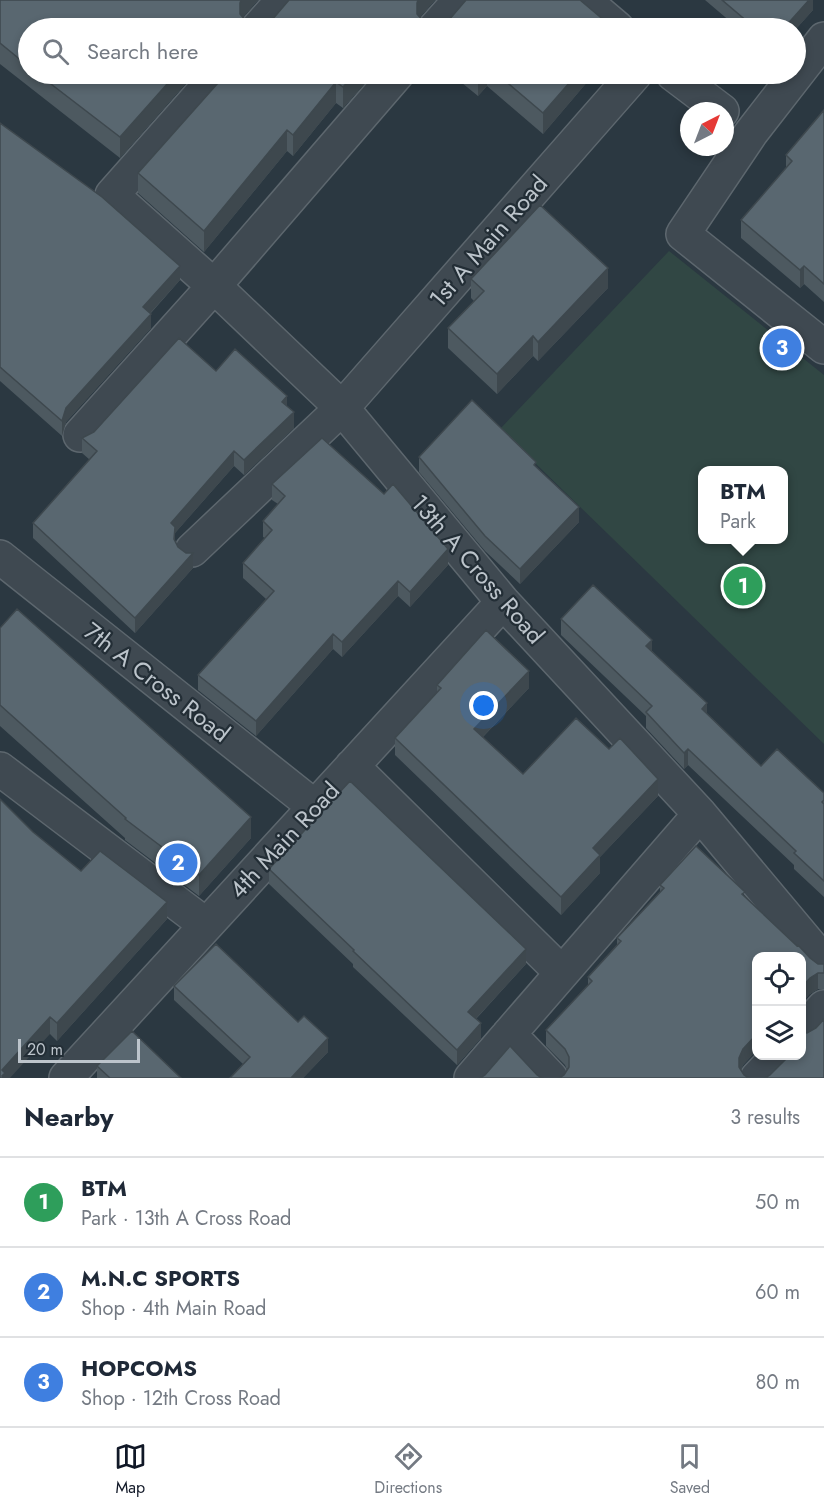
<!DOCTYPE html>
<html lang="en">
<head>
<meta charset="utf-8">
<style>
	body { margin:0; font-family:Jost,sans-serif; background:#f6f6f7; color:#1f2937 }
	.controls { position:absolute; right:18px; bottom:18px; display:grid; overflow:hidden; border-radius:12px; box-shadow:0 3px 9px #0003 }
	.controls button { width:54px; height:54px; display:grid; place-items:center; padding:0; border:0; border-bottom:2px solid #e0e1e3; background:#fff; color:#1f2937; font:30px sans-serif }
	.compass { position:absolute; left:680px; top:102px; width:54px; height:54px; border-radius:50%; background:#fff; box-shadow:0 3px 9px #0003; rotate:42deg }
	.scale { position:absolute; left:18px; bottom:15px; width:122px; box-sizing:border-box; padding-left:6px; border:3px solid #bcc4cb; border-top:0; font-size:16px; line-height:21px; white-space:nowrap; color:#bcc4cb; -webkit-text-stroke:4px #232e36; paint-order:stroke }
	.you { position:absolute; left:484px; top:706px; width:21px; height:21px; margin:-15px; border:4px solid #fff; border-radius:50%; background:#1a73e8; box-shadow:0 0 0 9px #1a73e833 }
	.badge { display:grid; place-items:center; width:39px; height:39px; border-radius:50%; background:#111827; color:#fff; font-size:20px; font-weight:700 }
	.pin { position:absolute; translate:-50% -50%; border:3px solid #fff; box-shadow:0 2px 6px #0006 }
	.popup { position:absolute; left:698px; top:466px; width:90px; height:78px; box-sizing:border-box; display:grid; place-content:center; border-radius:12px; background:#fff; filter:drop-shadow(0 2px 4px #0005); font-size:20px; white-space:nowrap; color:#747a83 }
	.popup b { font-size:22px; color:#1f2937 }
	.popup::after { content:''; position:absolute; left:50%; top:100%; margin-left:-12px; border:12px solid transparent; border-top-color:#fff }
	.list { margin:0; padding:0; list-style:none }
	h2 { display:flex; justify-content:space-between; align-items:center; height:78px; margin:0; padding:0 24px; font-size:26px }
	h2 small { font-size:20px; font-weight:400; color:#747a83 }
	.list li { display:grid; grid-template-columns:39px 1fr auto; gap:18px; align-items:center; box-sizing:border-box; height:90px; padding:0 24px; border-top:2px solid #e0e1e3 }
	.list b { display:block; font-size:22px; white-space:nowrap }
	.list p { margin:0; font-size:20px; white-space:nowrap; color:#747a83 }
	.list em { font-size:20px; font-style:normal; color:#747a83 }
	.icon { flex:none; width:33px; height:33px; fill:none; stroke:currentColor; stroke-width:2; stroke-linecap:round; stroke-linejoin:round }
	.map { position:relative; flex:none; width:824px; height:1078px; overflow:hidden }
	.search { position:absolute; background:#fff; box-shadow:0 3px 9px #0003; left:18px; right:18px; top:18px; height:66px; display:flex; align-items:center; gap:15px; box-sizing:border-box; padding:0 21px; border-radius:33px; color:#747a83; font-size:22px }
	.sheet { height:348px; background:#fff }
	nav { display:flex; justify-content:space-around; align-items:center; box-sizing:border-box; height:84px; border-top:2px solid #e0e1e3; background:#fff; font-size:16px; color:#747a83 }
	nav a { display:grid; justify-items:center; gap:3px }
	nav .on { color:#111827 }
	.map>svg:first-child { display:block }
</style>
</head>
<body>
<div class="map">
<svg width="824" height="1078" viewBox="0 0 824 1078">
	<rect width="100%" height="100%" fill="#2b3841"/>
	<!-- green -->
	<path fill="#314744" fill-rule="evenodd" d="M669,251L824,375V744L500,429ZM702,470H783V540H702Z"/>
	<g fill="none" stroke-linecap="round" stroke-linejoin="round">
		<defs>
			<path id="street" d="M584,0L617,28
				M258,28L283,0
				M435,28L460,0
				M824,39L751,133L683,234L824,347
				M219,74L112,195L214,286L342,408L503,602L700,814L824,962
				M673,74L722,111
				M80,435L214,286L397,74
				M192,550L342,408L635,74
				M0,557L315,807
				M352,766L562,973
				M0,769L206,925
				M802,1031L824,1007
				M509,1034L551,1078
				M66,1078L503,602
				M471,1078L700,814
				M757,1078L778,1056"/>
		</defs>
		<!-- street casing -->
		<use href="#street" stroke="#5d676e" stroke-width="36"/>
		<!-- street -->
		<use href="#street" stroke="#3f4951" stroke-width="33"/>
	</g>
	<!-- wall -->
	<path fill="#4d5960" d="M0,0H258L243,17L246,21L254,25H263L272,20L289,0H435L420,17L423,21L431,25L605,21L617,28H28V74H194L120,158L0,64Z
		M705,0H813V10L795,30V28H738Z
		M226,74H373L343,108L336,103L293,156L287,151L204,252L138,193V173Z
		M451,74H594L543,134L487,86L478,96Z
		M824,110V302L804,284L800,288L741,238V220L786,169V155Z
		M0,123L180,280L151,313V328L66,422L62,436L0,381Z
		M471,279L608,288L538,361L533,356L497,394L448,348V328L474,301L471,298Z
		M216,371L287,406L294,428L244,475L234,466L175,533V542L178,547L193,568L135,633L33,538V523L90,460L82,453V438Z
		M419,457L579,522L520,584L485,551L419,472Z
		M272,484L448,565L410,607L398,596L342,657L333,649L256,736L198,690V675L266,599L243,578V563L265,538L263,537V521L278,504L272,500Z
		M561,619L652,651L707,714L761,766L824,793V897L794,869V865L688,765L684,769L646,728V716L561,635Z
		M0,628L251,838L199,896L125,840V838L0,726Z
		M437,685L529,688L483,737L523,774L658,796L600,857V873L561,915L395,755V738L437,693Z
		M33,832L81,871L167,919L57,1041L50,1034Z
		M269,869L526,964L476,1019L481,1038L457,1065L353,967V964L269,884Z
		M660,885L745,897L810,958L818,964H824V989H818L810,994L756,957V1051L743,1065L741,1070L564,1075L567,1070L565,1065L546,1046V1030L588,986V977L617,945V938L660,893Z
		M174,986L328,1052L303,1078H230L243,1064L174,1000Z
		M97,1066L181,1078H97Z"/>
	<!-- shaded-wall -->
	<path fill="#3e484e" d="M241,0H258L244,16L240,24V3Z
		M418,0H435L421,16L417,24V3Z
		M809,0H813V10L795,30V28H784Z
		M413,20V28H406Z
		M176,74H194L120,158V137Z
		M355,74H373L343,108V87Z
		M480,74H487V86L478,96V75Z
		M577,74H594L543,134V113Z
		M336,82V103L293,156V135Z
		M287,130V151L204,252V231Z
		M180,266V280L143,321V307Z
		M804,266V284L800,288V270Z
		M608,268V288L538,361V342Z
		M151,314V328L66,422L62,436V421L66,408Z
		M533,336V356L497,394V374Z
		M287,396V412L282,402Z
		M294,412V428L244,475V460Z
		M234,451V466L175,533V542L171,523Z
		M579,507V522L520,584V569Z
		M448,549V565L410,607V592Z
		M193,553V568L135,633V618Z
		M398,581V596L342,657V642Z
		M333,634V649L256,736V721Z
		M652,640V656L646,646Z
		M529,671V688L474,746V729Z
		M707,703V719L702,709Z
		M688,749V765L684,769V753Z
		M658,779V796L600,857V873L561,915V897L593,848Z
		M251,817V838L199,896V875Z
		M167,902V919L57,1041V1023Z
		M526,949V964L468,1027V1012Z
		M818,973V989L810,994L801,1004V988L810,978Z
		M50,1017V1034L10,1078H2V1070Z
		M481,1023V1038L457,1065V1050Z
		M756,1035V1051L743,1065L739,1074V1058L743,1049Z
		M328,1038V1052L303,1078H291Z"/>
	<!-- building -->
	<path fill="#596770" stroke="#3e484e" stroke-width="1.5" d="M0,0H241L240,3V14L246,21L254,25H263L272,20L289,0H418L417,3V14L423,21L431,25H440L449,20L466,0H580L605,21L617,25L614,28H422L413,20L406,28H28V66L0,43Z
		M722,0H809L784,28H755Z
		M38,74H176L120,137Z
		M226,74H355L343,87L336,82L293,135L287,130L204,231L138,173Z
		M497,74H577L543,113Z
		M824,110V284L804,266L800,270L741,220L792,161L786,155Z
		M0,123L102,197L180,266L143,307L151,314L66,408L62,421L0,367Z
		M540,205L608,268L538,342L533,336L497,374L448,328L484,291L471,279Z
		M179,338L216,371L235,349L287,396L282,402L294,412L244,460L234,451L171,523L175,527L174,539L178,547L186,553H193L135,618L33,523L97,451L82,438L94,432Z
		M472,400L536,462L534,465L579,507L520,569L485,536L419,457Z
		M322,438L384,494L393,484L448,549L410,592L398,581L342,642L333,634L256,721L198,675L274,591L243,563L272,530L263,521L285,496L272,484Z
		M593,585L652,640L646,646L707,703L702,709L761,766L777,749L824,793V800L822,802L824,804V881L794,853L796,851L688,749L684,753L646,712L652,706L561,619Z
		M17,609L251,817L199,875L125,819L126,818L0,705V628Z
		M486,630L529,671L474,729L523,774L576,718L609,749L620,738L658,779L593,848L600,855L561,897L395,738L441,688L437,685Z
		M350,781L526,949L468,1012L481,1023L457,1050L353,951L354,950L269,869Z
		M0,799L33,832L81,871L100,851L167,902L57,1023L50,1017L2,1070L5,1073L2,1076L4,1078H0Z
		M696,846L745,892L742,894L797,946L798,945L810,958L818,964H824V973H818L810,978L801,988V957H756V1035L743,1049L739,1058V1067L744,1075L749,1078H559L564,1075L569,1067V1057L565,1049L546,1030L592,981L588,977L621,941L617,938L664,888L660,885Z
		M216,944L298,1022L304,1016L328,1038L291,1078H230L250,1057L174,986Z
		M824,1019V1078H765L770,1075L789,1056H801V1032L807,1033L816,1028Z
		M132,1031L181,1078H110L97,1066Z
		M510,1046L537,1075L542,1078H480L485,1075Z"/>
	<g text-anchor="middle" dominant-baseline="central" stroke-width="4.5" stroke-linejoin="round" paint-order="stroke">
		<!-- street labels -->
		<g font-size="24" fill="#bcc4cb" stroke="#232e36">
			<text transform="translate(488 241) rotate(-49)">1st A Main Road</text>
			<text transform="translate(478 569) rotate(49)">13th A Cross Road</text>
			<text transform="translate(157 682) rotate(38)">7th A Cross Road</text>
			<text transform="translate(284 840) rotate(-47)">4th Main Road</text>
		</g>
	</g>
</svg>
<div class="controls">
<button><svg class="icon" aria-label="locate" viewBox="0 0 24 24"><circle cx="12" cy="12" r="6"/><path d="M12 2v4M12 18v4M2 12h4M18 12h4"/></svg></button>
<button><svg class="icon" aria-label="layers" viewBox="0 0 24 24"><path d="M12 4l9 5-9 5-9-5zM3 14l9 5 9-5"/></svg></button>
</div>
<svg class="compass" viewBox="-18 -18 36 36"><path d="M0-13l5 13h-10z" fill="#e53935"/><path d="M0 13l5-13h-10z" fill="#747a83"/></svg>
<div class="scale">20 m</div>
<div class="you"></div>
<div class="pin badge" style="left:743px;top:586px;background:#2e9e5b">1</div>
<div class="popup"><b>BTM</b>Park</div>
<div class="pin badge" style="left:178px;top:863px;background:#3f7fe0">2</div>
<div class="pin badge" style="left:782px;top:348px;background:#3f7fe0">3</div>
<div class="search"><svg class="icon" aria-label="search" viewBox="0 0 24 24"><circle cx="10" cy="10" r="6"/><path d="M15 15l6 6"/></svg>Search here</div>
</div>
<section class="sheet">
<h2>Nearby<small>3 results</small></h2>
<ul class="list">
<li><span class="badge" style="background:#2e9e5b">1</span><div><b>BTM</b><p>Park · 13th A Cross Road</p></div><em>50 m</em></li>
<li><span class="badge" style="background:#3f7fe0">2</span><div><b>M.N.C SPORTS</b><p>Shop · 4th Main Road</p></div><em>60 m</em></li>
<li><span class="badge" style="background:#3f7fe0">3</span><div><b>HOPCOMS</b><p>Shop · 12th Cross Road</p></div><em>80 m</em></li>
</ul>
</section>
<nav>
<a class="on"><svg class="icon" aria-label="map" viewBox="0 0 24 24"><path d="M3 6l6-2 6 2 6-2v14l-6 2-6-2-6 2zM9 4v14M15 6v14"/></svg>Map</a>
<a><svg class="icon" aria-label="directions" viewBox="0 0 24 24"><path d="M12 3l9 9-9 9-9-9zM9 14v-3h6M13 9l2 2-2 2"/></svg>Directions</a>
<a><svg class="icon" aria-label="saved" viewBox="0 0 24 24"><path d="M7 4h10v16l-5-4-5 4z"/></svg>Saved</a>
</nav>
</body>
</html>
